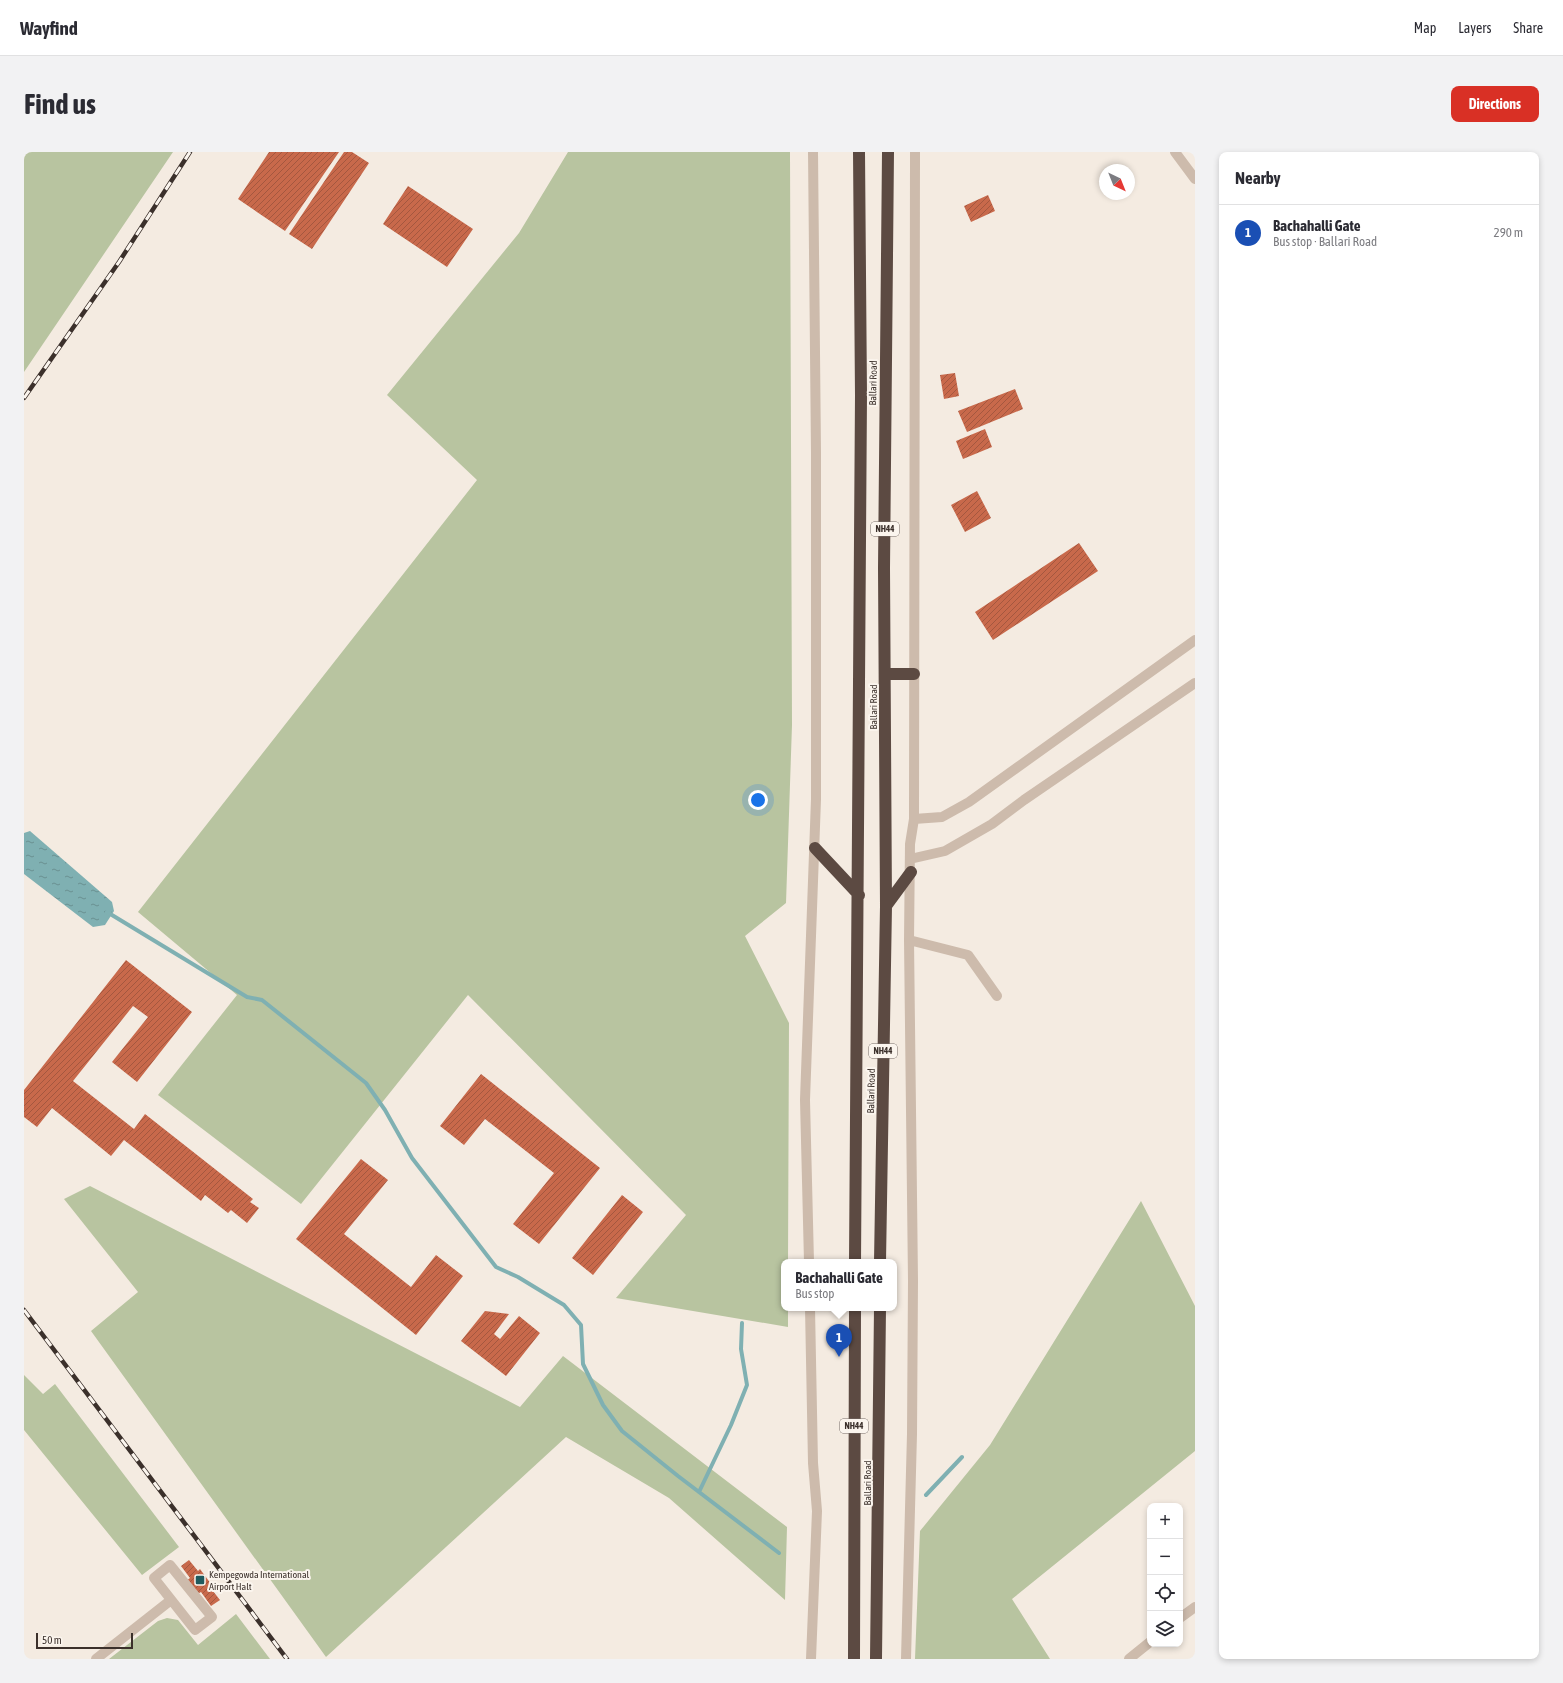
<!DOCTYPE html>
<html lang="en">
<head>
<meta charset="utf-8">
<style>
	body { margin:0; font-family:"Asap Condensed",sans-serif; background:#f2f2f3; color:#2b2b33 }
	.controls { position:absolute; right:12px; bottom:12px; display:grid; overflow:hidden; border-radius:8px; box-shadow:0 2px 6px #0003 }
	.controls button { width:36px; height:36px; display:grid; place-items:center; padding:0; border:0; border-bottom:1px solid #e1e1e2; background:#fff; color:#2b2b33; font:20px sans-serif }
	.compass { position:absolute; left:1075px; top:12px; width:36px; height:36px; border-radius:50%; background:#fff; box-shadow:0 2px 6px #0003; rotate:137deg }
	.scale { position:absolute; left:12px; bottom:10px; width:97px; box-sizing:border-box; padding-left:4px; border:2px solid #3b302b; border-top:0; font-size:11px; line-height:14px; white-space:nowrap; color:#3b302b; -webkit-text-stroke:3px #fbf5ee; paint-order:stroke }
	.you { position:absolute; left:734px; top:648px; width:14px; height:14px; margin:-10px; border:3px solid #fff; border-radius:50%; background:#1a73e8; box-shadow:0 0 0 6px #1a73e833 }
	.badge { display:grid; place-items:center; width:26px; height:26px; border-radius:50%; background:#d93025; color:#fff; font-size:13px; font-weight:700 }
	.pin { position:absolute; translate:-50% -33px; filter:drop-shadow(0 1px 2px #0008) }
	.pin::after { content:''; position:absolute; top:21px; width:14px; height:12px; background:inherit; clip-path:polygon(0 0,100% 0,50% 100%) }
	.popup { position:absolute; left:757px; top:1107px; width:116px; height:52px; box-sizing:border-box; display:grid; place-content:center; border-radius:8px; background:#fff; filter:drop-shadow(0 1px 3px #0005); font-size:13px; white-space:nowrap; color:#7c7c81 }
	.popup b { font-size:15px; color:#2b2b33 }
	.popup::after { content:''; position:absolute; left:50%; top:100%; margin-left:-8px; border:8px solid transparent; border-top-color:#fff }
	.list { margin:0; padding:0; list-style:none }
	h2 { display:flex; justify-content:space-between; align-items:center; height:52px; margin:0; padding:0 16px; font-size:17px }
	h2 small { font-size:13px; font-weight:400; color:#7c7c81 }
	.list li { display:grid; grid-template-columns:26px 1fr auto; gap:12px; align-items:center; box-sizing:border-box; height:56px; padding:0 16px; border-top:1px solid #e1e1e2 }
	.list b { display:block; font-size:15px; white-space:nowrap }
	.list p { margin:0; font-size:13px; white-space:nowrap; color:#7c7c81 }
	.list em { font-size:13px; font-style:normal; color:#7c7c81 }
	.icon { flex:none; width:22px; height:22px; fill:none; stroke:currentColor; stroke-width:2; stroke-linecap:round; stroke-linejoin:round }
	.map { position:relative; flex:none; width:1171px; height:1507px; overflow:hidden; border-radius:8px }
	header { display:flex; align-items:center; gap:24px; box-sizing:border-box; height:56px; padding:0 20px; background:#fff; border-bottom:1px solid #e1e1e2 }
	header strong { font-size:19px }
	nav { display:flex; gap:22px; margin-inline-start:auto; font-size:14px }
	.intro { display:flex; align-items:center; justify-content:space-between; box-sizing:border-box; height:96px; padding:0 24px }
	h1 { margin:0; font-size:28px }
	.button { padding:10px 18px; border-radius:8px; background:#d93025; color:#fff; font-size:14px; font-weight:700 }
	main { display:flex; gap:24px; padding:0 24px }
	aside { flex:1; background:#fff; border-radius:8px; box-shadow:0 2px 6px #0003 }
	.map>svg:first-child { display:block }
</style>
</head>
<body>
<header>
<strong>Wayfind</strong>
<nav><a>Map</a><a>Layers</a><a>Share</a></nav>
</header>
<div class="intro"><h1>Find us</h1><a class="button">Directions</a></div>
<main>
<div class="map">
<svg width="1171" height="1507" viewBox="0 0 1171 1507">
	<defs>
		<pattern id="water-ripples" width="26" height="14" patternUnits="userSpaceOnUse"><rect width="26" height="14" fill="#7fb0b2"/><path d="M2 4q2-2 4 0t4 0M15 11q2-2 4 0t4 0" fill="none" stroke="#699091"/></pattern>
		<pattern id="building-hatch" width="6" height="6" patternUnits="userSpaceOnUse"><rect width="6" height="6" fill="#c8694b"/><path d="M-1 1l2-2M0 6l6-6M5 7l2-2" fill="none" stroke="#a4573f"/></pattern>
	</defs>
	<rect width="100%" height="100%" fill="#f4ebe1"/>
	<!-- grass -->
	<path fill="#b8c4a0" d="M0,0H149L0,220Z
		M544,0H766L768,573L762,751L721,784L765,871L764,1110H760V1156H764V1175L592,1146L662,1063L444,843L277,1052L134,943L213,843L114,760L453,328L363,243L495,81Z
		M66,1034L496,1255L539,1204L763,1375L761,1448L645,1346L542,1285L302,1505L67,1179L114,1140L40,1047Z
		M1117,1049L1171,1154V1299L988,1447L1026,1507H891L896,1379L966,1293Z
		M0,1223L19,1242L31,1232L155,1395L118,1423L0,1278Z
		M212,1462L246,1507H85L134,1469L143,1466L154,1468L174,1493Z"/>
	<!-- water -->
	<path fill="url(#water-ripples)" d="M6,679L88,750L90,759L81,773L69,775L0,722V681Z"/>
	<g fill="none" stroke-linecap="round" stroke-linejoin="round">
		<!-- stream -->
		<path stroke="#7fb0b2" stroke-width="4" d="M83,760L223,845L238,848L342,931L361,958L388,1006L472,1115L494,1125L540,1153L557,1173L559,1212L579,1253L598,1279L654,1324L755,1401
			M675,1340L707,1273L723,1233L717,1197L718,1171
			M902,1343L938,1305"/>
	</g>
	<!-- building -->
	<path fill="url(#building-hatch)" d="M245,0H315L261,79L214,47Z
		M320,0H328L345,11L288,97L265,82Z
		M384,34L449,77L423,115L359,72Z
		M964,43L971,59L947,70L940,54Z
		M931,221L935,244L920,247L916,223Z
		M991,237L999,257L943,280L934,259Z
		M961,277L968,295L939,307L932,289Z
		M953,339L967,366L941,380L927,353Z
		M1055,391L1074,419L969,488L951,460Z
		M102,808L168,860L113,930L88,910L124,865L109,854L49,929L110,977L121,962L229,1047L226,1050L235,1056L223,1071L207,1058L204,1061L181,1043L177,1049L100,988L87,1004L28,956L13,975L0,965V938Z
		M457,922L576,1016L515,1092L489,1072L530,1021L461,967L440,993L416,974Z
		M337,1007L364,1028L320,1082L387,1135L412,1103L439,1124L392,1183L272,1087Z
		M598,1043L619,1060L569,1123L548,1106Z
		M461,1159L485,1162L470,1182L476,1187L495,1164L516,1181L482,1224L437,1189Z
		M165,1408L174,1419L176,1417L187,1432L185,1434L196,1448L187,1454L177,1440L172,1443L162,1429L166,1426L157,1414Z"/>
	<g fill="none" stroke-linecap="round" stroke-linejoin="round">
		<!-- minor -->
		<path stroke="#cdbbac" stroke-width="10" d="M1151,0L1171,27
			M890,667L918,665L945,650L1171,488
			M886,707L921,699L968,672L1000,648L1171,531
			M885,788L944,803L973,844
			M785,1110L781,948L792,647V301L789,0
			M786,1156L789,1311L793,1359L787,1507
			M146,1413L188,1465L171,1478L130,1426Z
			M1156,1466L1171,1455
			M72,1507L147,1448
			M882,1507L888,1282L889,1129L885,788L886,692L890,667L891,0
			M1105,1507L1126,1490"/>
		<!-- highway -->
		<path stroke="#5c4a42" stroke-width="12" d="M861,522H890
			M791,696L835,743
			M862,754L887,720
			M831,1110L837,243L835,0
			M856,1110L862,754L860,416L864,0
			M830,1507L831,1156
			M852,1507L856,1156"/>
		<defs>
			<path id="rail" d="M0,246L95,110L166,0
				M0,1158L263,1507"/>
		</defs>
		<!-- rail casing -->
		<use href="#rail" stroke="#3b302b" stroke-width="4.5"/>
		<!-- rail -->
		<use href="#rail" stroke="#fbf5ee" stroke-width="3" stroke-dasharray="9" stroke-linecap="butt"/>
	</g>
	<!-- markers -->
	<rect fill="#1f5a5e" stroke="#fbf5ee" stroke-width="1.5" x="171" y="1423" width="10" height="10" rx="2"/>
	<g text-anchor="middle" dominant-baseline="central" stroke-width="4" stroke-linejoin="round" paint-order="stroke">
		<!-- shield labels -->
		<g fill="#fbf5ee" stroke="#756b66" stroke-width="1">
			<rect x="847" y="370" width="28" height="14" rx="3"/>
			<rect x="845" y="892" width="28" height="14" rx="3"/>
			<rect x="816" y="1267" width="28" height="14" rx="3"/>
		</g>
		<g font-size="9" font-weight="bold" fill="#3b302b">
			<text x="861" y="377">NH44</text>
			<text x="859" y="899">NH44</text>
			<text x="830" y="1274">NH44</text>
		</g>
		<!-- street labels -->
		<g font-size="10" fill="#3b302b" stroke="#fbf5ee">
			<text transform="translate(849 231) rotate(-89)">Ballari Road</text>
			<text transform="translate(849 555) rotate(-90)">Ballari Road</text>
			<text transform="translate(847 939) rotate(-89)">Ballari Road</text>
			<text transform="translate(843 1331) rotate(-90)">Ballari Road</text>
		</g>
		<!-- poi labels -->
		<g font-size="10" fill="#3b302b" stroke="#fbf5ee" text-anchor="start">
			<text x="185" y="1422">Kempegowda International<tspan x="185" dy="12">Airport Halt</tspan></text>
		</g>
	</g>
</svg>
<div class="controls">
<button>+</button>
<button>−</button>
<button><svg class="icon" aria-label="locate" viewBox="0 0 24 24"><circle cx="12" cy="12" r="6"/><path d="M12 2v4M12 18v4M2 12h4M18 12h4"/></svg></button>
<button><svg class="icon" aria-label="layers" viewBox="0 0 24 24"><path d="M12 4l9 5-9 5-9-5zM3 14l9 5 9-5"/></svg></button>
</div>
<svg class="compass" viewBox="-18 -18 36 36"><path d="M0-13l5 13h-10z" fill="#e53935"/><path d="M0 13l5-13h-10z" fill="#7c7c81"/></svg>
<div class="scale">50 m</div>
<div class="you"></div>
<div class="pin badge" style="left:815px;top:1205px;background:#1a4fb4">1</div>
<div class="popup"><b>Bachahalli Gate</b>Bus stop</div>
</div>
<aside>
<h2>Nearby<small></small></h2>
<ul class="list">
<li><span class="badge" style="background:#1a4fb4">1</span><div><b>Bachahalli Gate</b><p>Bus stop · Ballari Road</p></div><em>290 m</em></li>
</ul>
</aside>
</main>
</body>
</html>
